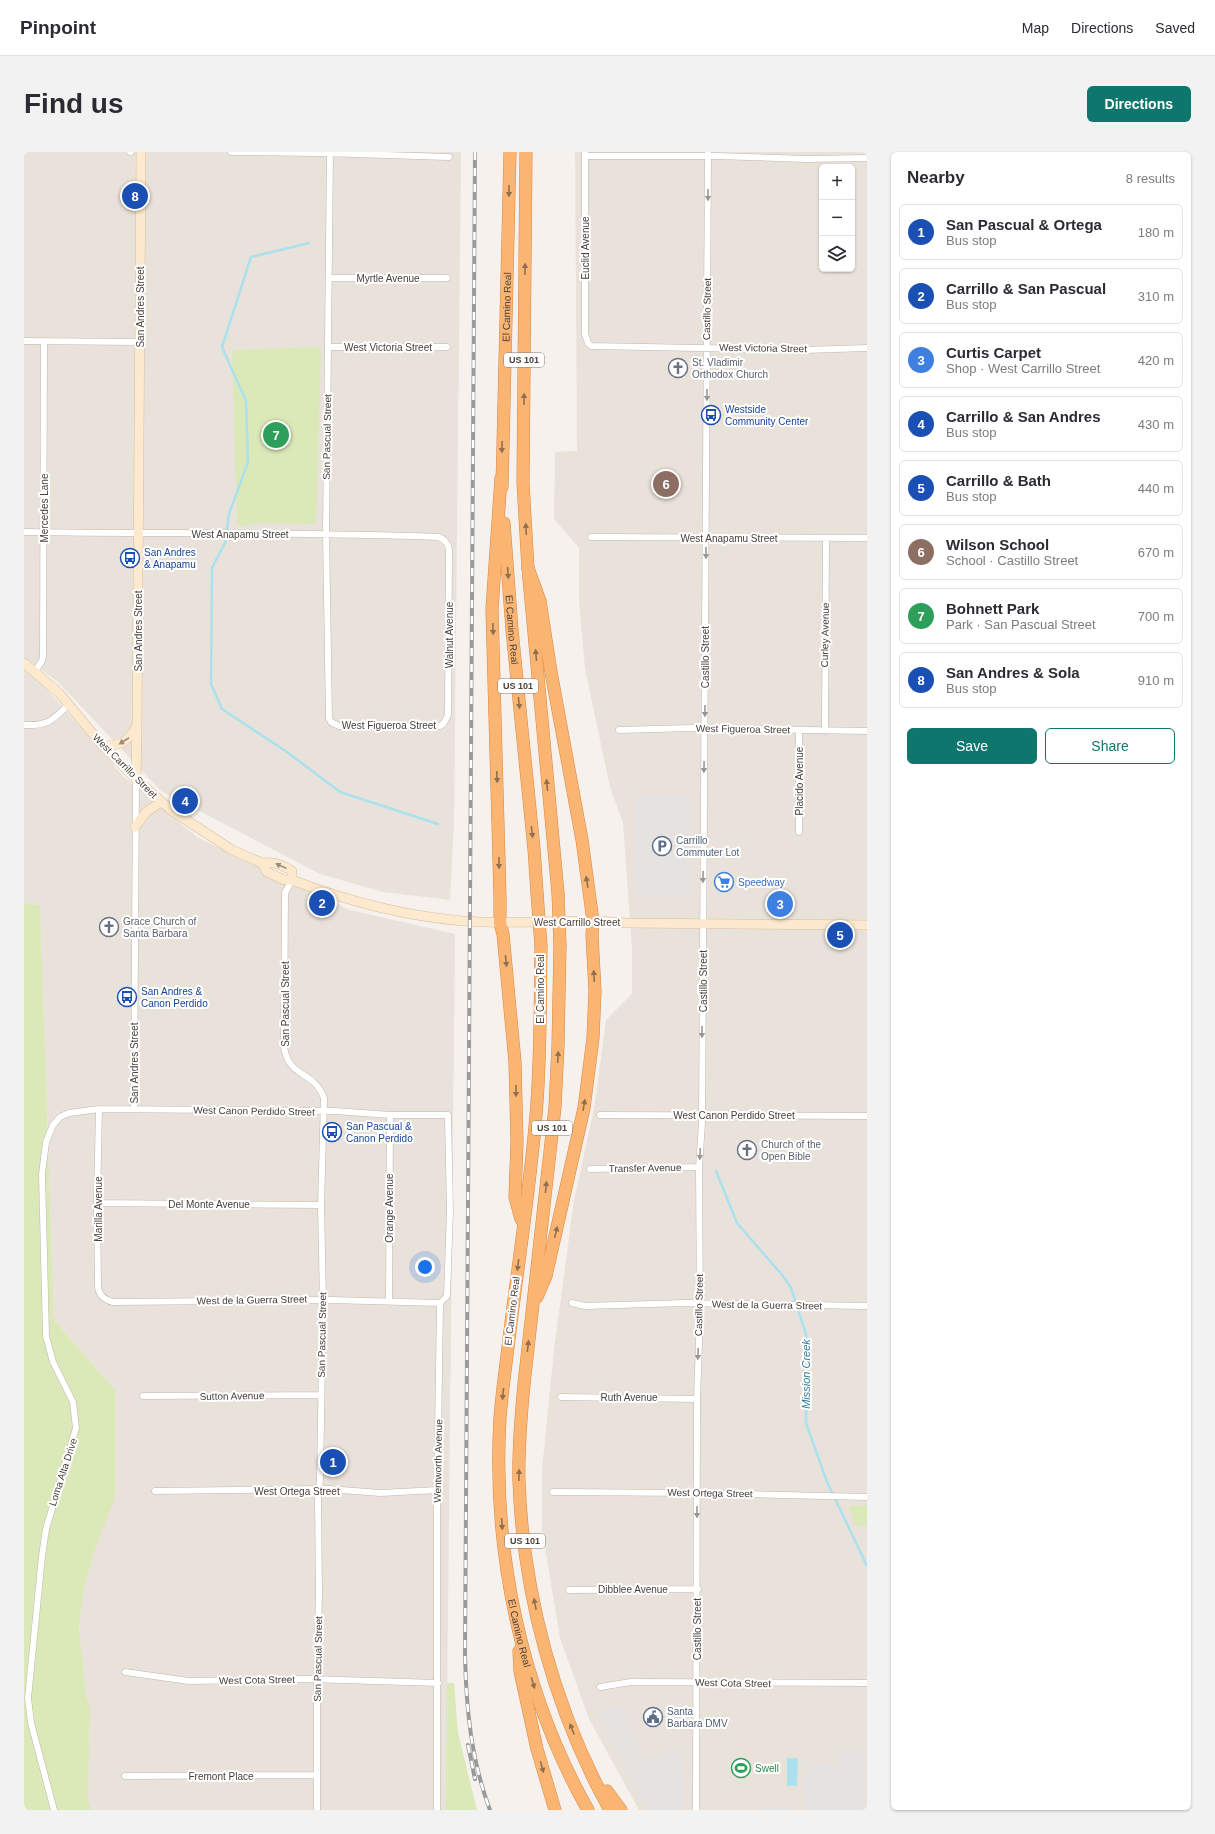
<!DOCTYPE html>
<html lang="en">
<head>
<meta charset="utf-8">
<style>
	body { margin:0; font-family:Arial,sans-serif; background:#f2f2f3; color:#2b2b33 }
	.controls { position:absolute; right:12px; top:12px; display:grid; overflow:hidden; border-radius:6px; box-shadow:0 1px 3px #0004 }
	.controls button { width:36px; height:36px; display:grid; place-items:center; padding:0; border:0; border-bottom:1px solid #e1e1e2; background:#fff; color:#2b2b33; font:20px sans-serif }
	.you { position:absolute; left:401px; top:1115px; width:14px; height:14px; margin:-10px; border:3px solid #fff; border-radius:50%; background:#1a73e8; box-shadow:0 0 0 6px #1a73e833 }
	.badge { display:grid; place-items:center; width:26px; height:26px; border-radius:50%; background:#0f766e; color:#fff; font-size:13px; font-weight:700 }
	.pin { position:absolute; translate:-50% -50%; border:2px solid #fff; box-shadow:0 1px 4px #0006 }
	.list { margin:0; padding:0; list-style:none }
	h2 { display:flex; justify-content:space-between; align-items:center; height:52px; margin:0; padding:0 16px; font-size:17px }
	h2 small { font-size:13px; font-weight:400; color:#7c7c81 }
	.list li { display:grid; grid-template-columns:26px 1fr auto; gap:12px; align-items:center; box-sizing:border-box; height:56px; margin:0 8px 8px; padding:0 8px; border:1px solid #e1e1e2; border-radius:6px }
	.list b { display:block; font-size:15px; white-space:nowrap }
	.list p { margin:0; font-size:13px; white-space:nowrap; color:#7c7c81 }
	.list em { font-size:13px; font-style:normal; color:#7c7c81 }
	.actions { display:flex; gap:8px; padding:12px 16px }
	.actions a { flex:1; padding:9px 0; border:1px solid #0f766e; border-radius:6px; text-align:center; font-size:14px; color:#0f766e }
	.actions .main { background:#0f766e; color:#fff }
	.icon { flex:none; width:22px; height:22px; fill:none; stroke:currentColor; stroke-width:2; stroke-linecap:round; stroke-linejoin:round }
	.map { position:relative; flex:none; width:843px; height:1658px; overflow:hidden; border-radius:6px }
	header { display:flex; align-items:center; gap:24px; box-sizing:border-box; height:56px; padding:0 20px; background:#fff; border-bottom:1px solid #e1e1e2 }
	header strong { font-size:19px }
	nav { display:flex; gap:22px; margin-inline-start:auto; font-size:14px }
	.intro { display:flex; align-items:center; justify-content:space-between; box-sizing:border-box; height:96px; padding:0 24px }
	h1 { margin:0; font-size:28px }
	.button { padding:10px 18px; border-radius:6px; background:#0f766e; color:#fff; font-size:14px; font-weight:700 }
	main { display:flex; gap:24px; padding:0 24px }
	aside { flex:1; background:#fff; border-radius:6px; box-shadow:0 1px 3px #0004 }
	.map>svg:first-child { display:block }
</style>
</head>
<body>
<header>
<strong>Pinpoint</strong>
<nav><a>Map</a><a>Directions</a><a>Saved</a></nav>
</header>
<div class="intro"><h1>Find us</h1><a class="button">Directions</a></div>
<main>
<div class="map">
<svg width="843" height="1658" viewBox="0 0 843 1658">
	<rect width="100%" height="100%" fill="#f6f1ec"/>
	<!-- residential -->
	<path fill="#e9e2da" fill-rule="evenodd" d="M0,0H437L430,670L426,748L359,740L296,722L137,639L33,529L0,506Z
		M551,0H843V1658H615L565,1567L536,1486L518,1377V1318L530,1198L550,1048L570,957L582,868L608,842V797L599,671L586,635L561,517L555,448V396L530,367L531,300L553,299ZM798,15H828V117H798Z
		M0,511L99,624L173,685L326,758L431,782L422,1658H68L64,1649L66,1554L62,1544L55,1476L59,1441L69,1402L91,1238L30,1168L16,753L0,751Z"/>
	<!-- green -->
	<path fill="#dbe8b7" d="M297,195L292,369L290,372L230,371L223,374L213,373L208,198Z
		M0,751L16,753L30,1168L91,1238V1345L69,1402L59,1441L55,1476L62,1544L66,1554L64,1649L68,1658H0Z
		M843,1353V1374H831L825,1354Z
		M423,1531H430L434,1581L453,1658H422Z"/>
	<!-- parking -->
	<path fill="#e5e2e0" d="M611,644H666V745L611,744Z
		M597,1553L620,1608L659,1595L660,1658H621L572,1561Z
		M812,1596L840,1599L843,1602V1617L840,1620L843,1623V1658H782L780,1638L781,1611H815Z
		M735,1655H765L768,1658H735Z"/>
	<!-- water -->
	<path fill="#abe0ef" d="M763,1606H774L773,1634H763Z"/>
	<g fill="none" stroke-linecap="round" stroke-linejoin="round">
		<!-- stream -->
		<path stroke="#abe0ef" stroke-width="2.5" d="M285,91L227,105L198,195L222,249L224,310L205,362L201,391L188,416L187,532L198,557L263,600L316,640L414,672
			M692,1019L713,1071L759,1124L767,1136L782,1182V1271L803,1330L843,1414"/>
		<defs>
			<path id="street" d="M106,0H107
				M207,0L298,1L425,5
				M561,0V182L564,191L567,194L780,198L843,196
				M561,4H693L783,7L843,6
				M305,126H423
				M0,189L115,190
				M304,195H423
				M0,380C138,382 276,380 414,385C421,387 424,391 425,398L424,563L420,571L416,574H315L307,570L305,566L302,381L306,0
				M567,385L843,386
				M11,519L18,509L19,504L20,189
				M0,573C24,574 28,569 44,553
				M595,578L667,576L843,579
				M775,579V680
				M801,579L802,387
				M268,728L261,741L260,895C265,927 290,918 300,946L297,1053L299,1148L296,1327L294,1348L295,1441L293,1528V1658
				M75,957L73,1051L74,1135C75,1143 80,1148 89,1150L307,1148L416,1151
				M110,957L112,627
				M576,963L843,964
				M566,1017L675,1015
				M73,1051L297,1053
				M365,1148L366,963
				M548,1151L561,1154L661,1151L843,1154
				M119,1244L297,1243
				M537,1245L673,1247
				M131,1339L305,1337L356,1341L414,1338
				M529,1340L673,1341L843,1345
				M545,1438L674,1437
				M101,1520L165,1529L285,1527L414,1531
				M576,1535L607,1530L843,1531
				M101,1624L293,1623
				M30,1658L7,1571L4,1546L18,1404L22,1377L52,1276L49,1250L29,1210L22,1184L18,1022L22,990L29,973L36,965L45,961L75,957L311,959L366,963H424L426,1058L423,1144L416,1151L413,1349V1658
				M672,1658L673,1247L676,1161L675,1015L678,971L684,0"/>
			<path id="secondary" d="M0,511L35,541L79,594L112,627L147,658L208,698L238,711L243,720L260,728H268C323,749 380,764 439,769C481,772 524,769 567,769C579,769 591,770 603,771L843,773
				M79,594C98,593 103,591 113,574
				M112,627L113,573L117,0
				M111,675L122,660L137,650
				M238,711C250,709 258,713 268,719V728"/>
			<g id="highway">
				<path d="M502,0L499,331L504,416L534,741"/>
				<path d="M477,326L468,457L476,745V771L479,782L491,910L493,990L491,1045L497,1067"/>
				<path id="s1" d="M478,335L486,0"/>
				<path id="s2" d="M480,371L488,478L510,697L513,741"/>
				<path d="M504,416L516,449L527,520L558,688L569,769L568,783L571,839L569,886L560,956L522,1124L513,1145"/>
				<path id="s3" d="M517,794C516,850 517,907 512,963C506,1037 494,1112 485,1187C482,1213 478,1239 476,1266C468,1400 498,1541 564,1658"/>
				<path d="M536,794L534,894L531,955L500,1232C497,1264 494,1297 495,1329C499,1443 531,1559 586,1658"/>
				<path d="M495,1499L496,1519L513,1597L531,1658"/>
				<path d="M583,1639L597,1658"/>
			</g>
		</defs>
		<!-- street casing -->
		<use href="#street" stroke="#c1b7af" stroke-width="7"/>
		<!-- secondary casing -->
		<use href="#secondary" stroke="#d7be9f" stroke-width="10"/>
		<!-- highway casing -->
		<use href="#highway" stroke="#da8741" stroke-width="13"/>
		<!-- street -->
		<use href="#street" stroke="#fff" stroke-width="6"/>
		<!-- secondary -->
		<use href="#secondary" stroke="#fdeace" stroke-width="9"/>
		<!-- highway -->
		<use href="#highway" stroke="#fab573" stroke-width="12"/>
		<defs>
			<path id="rail" d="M451,0L441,1502C442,1555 447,1608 466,1658
				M444,1593L451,1627"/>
		</defs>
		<!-- rail casing -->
		<use href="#rail" stroke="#9a9a9a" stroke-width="4"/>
		<!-- rail -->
		<use href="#rail" stroke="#fff" stroke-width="2.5" stroke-dasharray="8" stroke-linecap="butt"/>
		<defs>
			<path id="highway-bridge" d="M513,741L517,794
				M534,741L536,794"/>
		</defs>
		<!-- highway-bridge casing -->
		<use href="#highway-bridge" stroke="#da8741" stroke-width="13" stroke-linecap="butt"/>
		<!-- highway-bridge -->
		<use href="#highway-bridge" stroke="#fab573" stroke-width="12"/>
	</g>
	<!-- one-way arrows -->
	<defs><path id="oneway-solid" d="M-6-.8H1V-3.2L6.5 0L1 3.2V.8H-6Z"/></defs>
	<g fill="#906f50">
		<use href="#oneway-solid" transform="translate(485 39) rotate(91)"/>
		<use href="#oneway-solid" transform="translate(501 117) rotate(-89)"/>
		<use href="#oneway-solid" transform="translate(500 247) rotate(-89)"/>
		<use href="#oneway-solid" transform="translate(478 295) rotate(91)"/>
		<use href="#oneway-solid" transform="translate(502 377) rotate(-93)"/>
		<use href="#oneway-solid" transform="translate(484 421) rotate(86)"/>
		<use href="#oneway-solid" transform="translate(469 477) rotate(88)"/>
		<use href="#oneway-solid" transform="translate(512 503) rotate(-95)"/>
		<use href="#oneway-solid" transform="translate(495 551) rotate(84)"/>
		<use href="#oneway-solid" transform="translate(473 625) rotate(88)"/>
		<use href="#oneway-solid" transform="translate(523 633) rotate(-95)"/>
		<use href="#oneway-solid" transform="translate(508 680) rotate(84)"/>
		<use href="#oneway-solid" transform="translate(475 711) rotate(89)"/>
		<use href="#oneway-solid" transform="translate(563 730) rotate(-99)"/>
		<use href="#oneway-solid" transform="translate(482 809) rotate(84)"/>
		<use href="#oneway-solid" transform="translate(570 824) rotate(-93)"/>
		<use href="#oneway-solid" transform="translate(534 905) rotate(-87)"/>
		<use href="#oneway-solid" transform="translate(492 939) rotate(89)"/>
		<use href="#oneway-solid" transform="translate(560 953) rotate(-80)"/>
		<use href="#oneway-solid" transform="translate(522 1035) rotate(-84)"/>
		<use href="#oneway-solid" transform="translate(532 1080) rotate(-77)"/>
		<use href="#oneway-solid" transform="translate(494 1113) rotate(97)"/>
		<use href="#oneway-solid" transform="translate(504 1194) rotate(-84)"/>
		<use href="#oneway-solid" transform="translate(479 1242) rotate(96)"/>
		<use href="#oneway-solid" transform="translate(495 1323) rotate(-89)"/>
		<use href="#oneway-solid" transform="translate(478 1372) rotate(86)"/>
		<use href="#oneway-solid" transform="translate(511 1452) rotate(-101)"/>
		<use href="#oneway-solid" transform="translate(509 1531) rotate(74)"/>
		<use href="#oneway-solid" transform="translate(548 1577) rotate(-111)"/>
		<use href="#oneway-solid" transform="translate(518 1615) rotate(75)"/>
	</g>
	<g fill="#9b9692">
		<use href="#oneway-solid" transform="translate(684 43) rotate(90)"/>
		<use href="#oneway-solid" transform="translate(683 243) rotate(90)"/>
		<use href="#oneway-solid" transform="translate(682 401) rotate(90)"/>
		<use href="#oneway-solid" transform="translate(681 559) rotate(91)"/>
		<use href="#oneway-solid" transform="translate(680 615) rotate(91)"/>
		<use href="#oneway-solid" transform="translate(679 725) rotate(91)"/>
		<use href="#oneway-solid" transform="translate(678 880) rotate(90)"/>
		<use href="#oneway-solid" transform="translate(676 1002) rotate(93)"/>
		<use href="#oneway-solid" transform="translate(674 1202) rotate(92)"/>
		<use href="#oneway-solid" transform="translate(673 1360) rotate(90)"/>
	</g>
	<g fill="#9b8d7c">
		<use href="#oneway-solid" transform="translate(100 589) rotate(147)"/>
		<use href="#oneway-solid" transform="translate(257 714) rotate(-156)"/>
	</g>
	<!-- icons -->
	<defs>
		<symbol id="church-ring" viewBox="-11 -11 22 22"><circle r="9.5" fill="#fff" stroke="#6b7280" stroke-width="1.5"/><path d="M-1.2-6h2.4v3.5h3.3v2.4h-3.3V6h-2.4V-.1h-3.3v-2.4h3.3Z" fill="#6b7280"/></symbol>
		<symbol id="bus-ring" viewBox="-11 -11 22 22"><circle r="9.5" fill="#fff" stroke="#1a4fb4" stroke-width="1.5"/><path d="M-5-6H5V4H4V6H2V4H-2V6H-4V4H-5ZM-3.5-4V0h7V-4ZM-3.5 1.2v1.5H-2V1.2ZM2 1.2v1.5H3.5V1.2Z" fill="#1a4fb4"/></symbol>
		<symbol id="parking-ring" viewBox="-11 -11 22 22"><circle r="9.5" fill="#fff" stroke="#5c6f8a" stroke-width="1.5"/><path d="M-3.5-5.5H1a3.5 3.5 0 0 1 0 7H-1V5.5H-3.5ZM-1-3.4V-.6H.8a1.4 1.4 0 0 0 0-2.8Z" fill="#5c6f8a"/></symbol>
		<symbol id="supermarket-ring" viewBox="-11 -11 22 22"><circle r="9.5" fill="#fff" stroke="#3f7fe0" stroke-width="1.5"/><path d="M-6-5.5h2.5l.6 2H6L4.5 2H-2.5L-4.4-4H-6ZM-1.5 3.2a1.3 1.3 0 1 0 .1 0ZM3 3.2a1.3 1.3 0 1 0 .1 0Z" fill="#3f7fe0"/></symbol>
		<symbol id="civic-ring" viewBox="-11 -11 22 22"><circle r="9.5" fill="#fff" stroke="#5c6f8a" stroke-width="1.5"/><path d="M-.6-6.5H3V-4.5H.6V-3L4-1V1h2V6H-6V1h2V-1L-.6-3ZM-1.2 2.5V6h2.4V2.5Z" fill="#5c6f8a"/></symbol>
		<symbol id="stadium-ring" viewBox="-11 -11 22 22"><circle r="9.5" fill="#fff" stroke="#2e9e5b" stroke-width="1.5"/><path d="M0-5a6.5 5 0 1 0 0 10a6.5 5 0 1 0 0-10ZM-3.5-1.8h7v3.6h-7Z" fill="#2e9e5b"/></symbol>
	</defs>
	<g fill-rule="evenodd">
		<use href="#church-ring" x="643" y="205" width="22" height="22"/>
		<use href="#bus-ring" x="676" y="252" width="22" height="22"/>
		<use href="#bus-ring" x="95" y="395" width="22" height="22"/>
		<use href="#parking-ring" x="627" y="683" width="22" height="22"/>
		<use href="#supermarket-ring" x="689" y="719" width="22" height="22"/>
		<use href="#church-ring" x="74" y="764" width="22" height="22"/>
		<use href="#bus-ring" x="92" y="834" width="22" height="22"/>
		<use href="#bus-ring" x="297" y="969" width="22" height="22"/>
		<use href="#church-ring" x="712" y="987" width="22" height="22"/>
		<use href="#civic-ring" x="618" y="1554" width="22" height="22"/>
		<use href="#stadium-ring" x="706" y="1605" width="22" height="22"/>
	</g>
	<g text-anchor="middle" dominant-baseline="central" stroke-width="4" stroke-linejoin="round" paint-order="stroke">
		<!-- shield labels -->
		<g fill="#fff" stroke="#807a74" stroke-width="1">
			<rect x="480" y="201" width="40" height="14" rx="3"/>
			<rect x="474" y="527" width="40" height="14" rx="3"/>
			<rect x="508" y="969" width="40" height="14" rx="3"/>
			<rect x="481" y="1382" width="40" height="14" rx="3"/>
		</g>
		<g font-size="9" font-weight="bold" fill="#4a4139">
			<text x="500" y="208">US 101</text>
			<text x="494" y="534">US 101</text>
			<text x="528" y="976">US 101</text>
			<text x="501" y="1389">US 101</text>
		</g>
		<!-- street labels -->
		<g font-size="10" fill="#4a4139" stroke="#fff">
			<text transform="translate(561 96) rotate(-90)">Euclid Avenue</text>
			<text x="364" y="126">Myrtle Avenue</text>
			<text transform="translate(116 155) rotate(-90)">San Andres Street</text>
			<text stroke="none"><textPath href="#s1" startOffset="180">El Camino Real</textPath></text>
			<text transform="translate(683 157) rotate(-89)">Castillo Street</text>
			<text x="364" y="195">West Victoria Street</text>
			<text transform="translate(739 196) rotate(1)">West Victoria Street</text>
			<text transform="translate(303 285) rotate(-89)">San Pascual Street</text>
			<text transform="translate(20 356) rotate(-90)">Mercedes Lane</text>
			<text x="216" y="382">West Anapamu Street</text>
			<text x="705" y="386">West Anapamu Street</text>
			<text stroke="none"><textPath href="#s2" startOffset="107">El Camino Real</textPath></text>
			<text transform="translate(114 479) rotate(-90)">San Andres Street</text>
			<text transform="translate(425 483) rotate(-90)">Walnut Avenue</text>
			<text transform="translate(801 483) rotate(-89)">Curley Avenue</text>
			<text transform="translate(681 505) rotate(-90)">Castillo Street</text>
			<text x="365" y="573">West Figueroa Street</text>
			<text transform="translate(719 577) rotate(1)">West Figueroa Street</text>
			<text transform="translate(101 614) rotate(45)">West Carrillo Street</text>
			<text transform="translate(775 629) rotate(-90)">Placido Avenue</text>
			<text x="553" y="770">West Carrillo Street</text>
			<text transform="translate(679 829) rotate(-90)">Castillo Street</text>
			<text transform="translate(516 837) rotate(-90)">El Camino Real</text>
			<text transform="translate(261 852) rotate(-90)">San Pascual Street</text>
			<text transform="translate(110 911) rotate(-90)">San Andres Street</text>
			<text transform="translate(230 959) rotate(1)">West Canon Perdido Street</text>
			<text x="710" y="963">West Canon Perdido Street</text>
			<text transform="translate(621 1016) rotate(-1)">Transfer Avenue</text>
			<text x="185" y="1052">Del Monte Avenue</text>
			<text transform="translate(365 1056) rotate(-90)">Orange Avenue</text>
			<text transform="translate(74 1057) rotate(-90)">Marilla Avenue</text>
			<text transform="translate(228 1148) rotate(-1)">West de la Guerra Street</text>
			<text transform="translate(675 1153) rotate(-89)">Castillo Street</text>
			<text transform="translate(743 1153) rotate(1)">West de la Guerra Street</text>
			<text transform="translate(488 1159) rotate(-83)">El Camino Real</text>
			<text transform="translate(298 1183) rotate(-89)">San Pascual Street</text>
			<text transform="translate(208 1244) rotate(-1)">Sutton Avenue</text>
			<text x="605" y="1245">Ruth Avenue</text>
			<text transform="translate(414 1309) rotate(-89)">Wentworth Avenue</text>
			<text transform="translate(39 1320) rotate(-72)">Loma Alta Drive</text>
			<text x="273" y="1339">West Ortega Street</text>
			<text transform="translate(686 1341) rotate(1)">West Ortega Street</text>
			<text x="609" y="1437">Dibblee Avenue</text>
			<text transform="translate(673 1477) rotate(-90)">Castillo Street</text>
			<text stroke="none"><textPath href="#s3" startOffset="691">El Camino Real</textPath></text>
			<text transform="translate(294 1507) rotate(-89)">San Pascual Street</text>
			<text transform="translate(233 1528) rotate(-1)">West Cota Street</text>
			<text transform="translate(709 1531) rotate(1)">West Cota Street</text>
			<text x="197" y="1624">Fremont Place</text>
		</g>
		<!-- worship labels -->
		<g font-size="10" fill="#5b616d" stroke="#fff" text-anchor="start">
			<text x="668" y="210">St. Vladimir<tspan x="668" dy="12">Orthodox Church</tspan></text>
			<text x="99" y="769">Grace Church of<tspan x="99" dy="12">Santa Barbara</tspan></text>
			<text x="737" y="992">Church of the<tspan x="737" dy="12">Open Bible</tspan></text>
		</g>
		<!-- transit labels -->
		<g font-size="10" fill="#164399" stroke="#fff" text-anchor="start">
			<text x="701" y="257">Westside<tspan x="701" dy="12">Community Center</tspan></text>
			<text x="120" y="400">San Andres<tspan x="120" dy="12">&amp; Anapamu</tspan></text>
			<text x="117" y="839">San Andres &amp;<tspan x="117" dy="12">Canon Perdido</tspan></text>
			<text x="322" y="974">San Pascual &amp;<tspan x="322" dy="12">Canon Perdido</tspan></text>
		</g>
		<!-- service labels -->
		<g font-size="10" fill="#4e5e75" stroke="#fff" text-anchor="start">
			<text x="652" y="688">Carrillo<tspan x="652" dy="12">Commuter Lot</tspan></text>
			<text x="643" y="1559">Santa<tspan x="643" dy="12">Barbara DMV</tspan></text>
		</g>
		<!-- shop labels -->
		<g font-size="10" fill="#366cbe" stroke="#fff" text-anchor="start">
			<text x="714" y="730">Speedway</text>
		</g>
		<!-- leisure labels -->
		<g font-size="10" fill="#27864d" stroke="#fff" text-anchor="start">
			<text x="731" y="1616">Swell</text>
		</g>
		<!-- water labels -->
		<g font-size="11" font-style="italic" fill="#2d7b94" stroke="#fff">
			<text transform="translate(782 1222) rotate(-90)">Mission Creek</text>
		</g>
	</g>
</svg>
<div class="controls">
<button>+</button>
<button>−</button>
<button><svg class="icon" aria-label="layers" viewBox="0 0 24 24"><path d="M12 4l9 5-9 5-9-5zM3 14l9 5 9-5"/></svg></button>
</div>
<div class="you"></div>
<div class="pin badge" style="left:309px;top:1310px;background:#1a4fb4">1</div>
<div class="pin badge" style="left:298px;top:751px;background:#1a4fb4">2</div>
<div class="pin badge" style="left:756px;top:752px;background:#3f7fe0">3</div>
<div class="pin badge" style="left:161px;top:649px;background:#1a4fb4">4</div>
<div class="pin badge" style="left:816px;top:783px;background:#1a4fb4">5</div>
<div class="pin badge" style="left:642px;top:332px;background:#8d6e63">6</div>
<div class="pin badge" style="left:252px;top:283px;background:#2e9e5b">7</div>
<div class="pin badge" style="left:111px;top:44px;background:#1a4fb4">8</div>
</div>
<aside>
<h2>Nearby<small>8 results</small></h2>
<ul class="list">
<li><span class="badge" style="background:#1a4fb4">1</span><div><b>San Pascual &amp; Ortega</b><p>Bus stop</p></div><em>180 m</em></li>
<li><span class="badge" style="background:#1a4fb4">2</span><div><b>Carrillo &amp; San Pascual</b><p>Bus stop</p></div><em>310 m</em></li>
<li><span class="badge" style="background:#3f7fe0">3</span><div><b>Curtis Carpet</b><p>Shop · West Carrillo Street</p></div><em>420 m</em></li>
<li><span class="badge" style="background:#1a4fb4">4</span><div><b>Carrillo &amp; San Andres</b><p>Bus stop</p></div><em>430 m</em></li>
<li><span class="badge" style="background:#1a4fb4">5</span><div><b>Carrillo &amp; Bath</b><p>Bus stop</p></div><em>440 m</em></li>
<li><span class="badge" style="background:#8d6e63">6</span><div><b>Wilson School</b><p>School · Castillo Street</p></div><em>670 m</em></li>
<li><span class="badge" style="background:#2e9e5b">7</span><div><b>Bohnett Park</b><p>Park · San Pascual Street</p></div><em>700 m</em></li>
<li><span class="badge" style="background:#1a4fb4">8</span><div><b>San Andres &amp; Sola</b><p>Bus stop</p></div><em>910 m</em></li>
</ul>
<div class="actions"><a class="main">Save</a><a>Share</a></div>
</aside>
</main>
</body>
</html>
